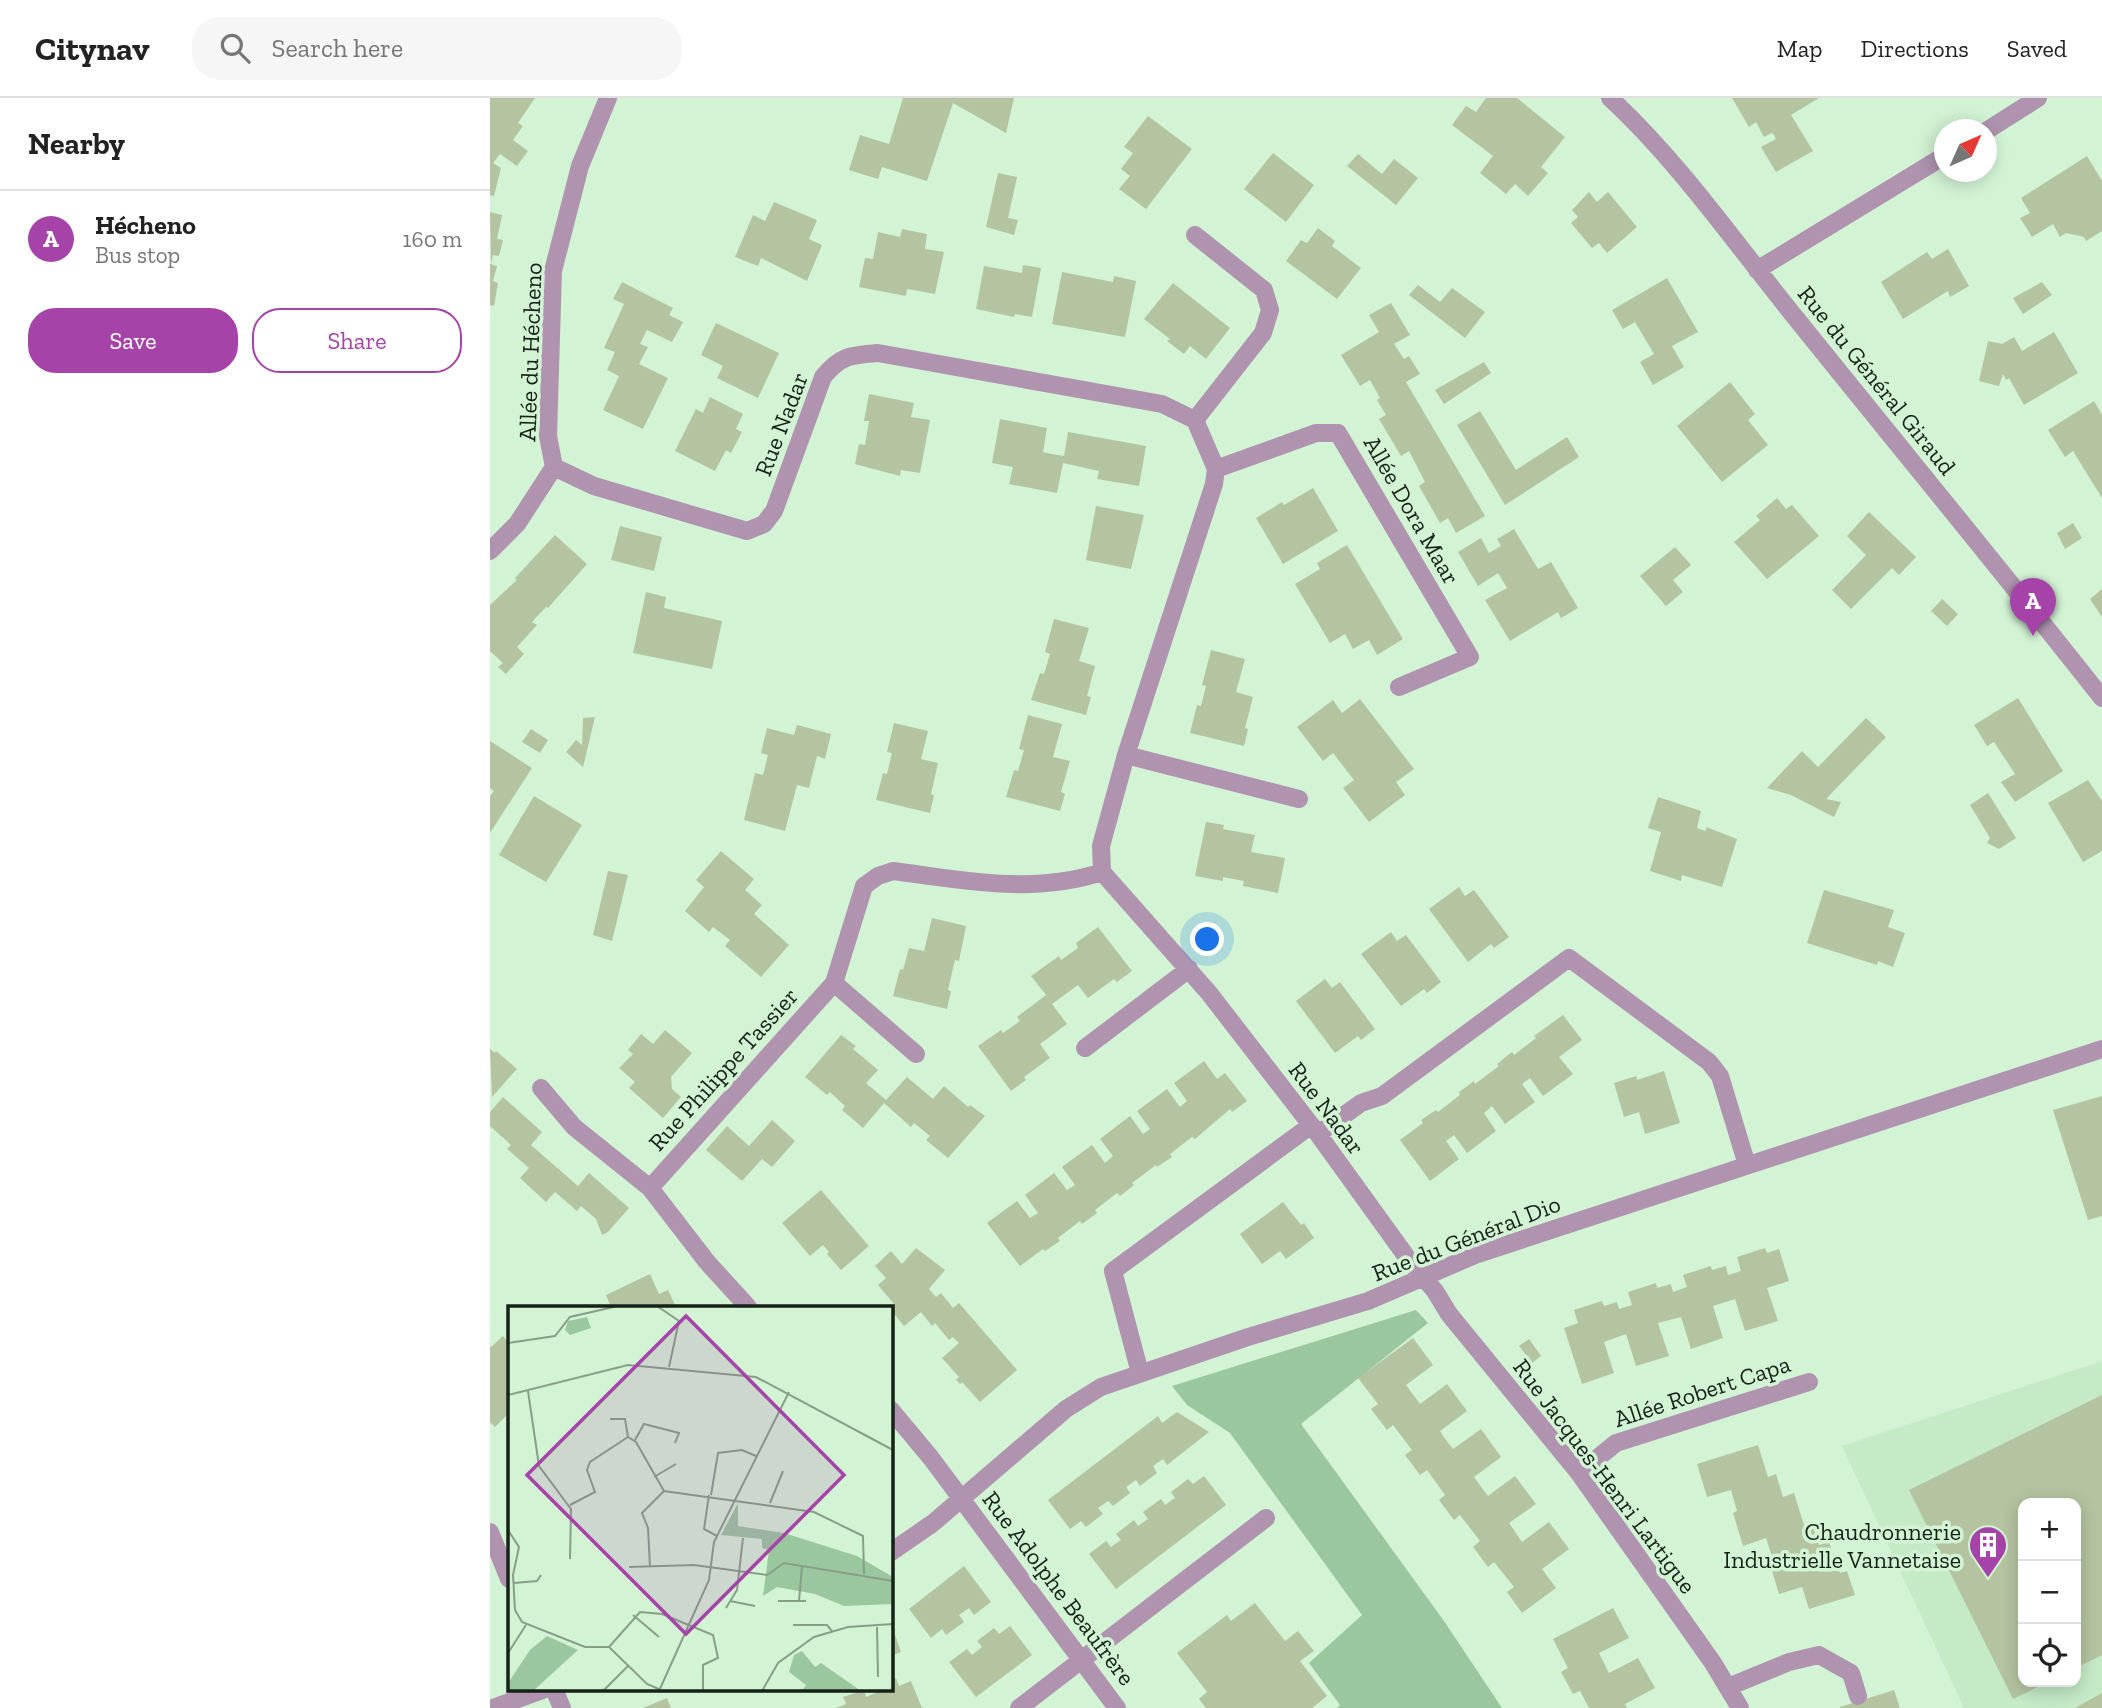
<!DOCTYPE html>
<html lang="en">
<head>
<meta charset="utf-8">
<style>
	body { margin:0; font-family:"Zilla Slab",serif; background:#f6f6f6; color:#222 }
	.controls { position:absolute; right:21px; bottom:21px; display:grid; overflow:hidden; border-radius:14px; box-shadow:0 4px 18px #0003 }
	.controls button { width:63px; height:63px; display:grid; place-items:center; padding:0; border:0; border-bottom:2px solid #e0e0e0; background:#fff; color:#222; font:35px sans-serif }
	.compass { position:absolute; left:1444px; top:21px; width:63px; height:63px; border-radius:50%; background:#fff; box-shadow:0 4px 18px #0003; rotate:45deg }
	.you { position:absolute; left:718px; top:842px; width:24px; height:24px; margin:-18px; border:5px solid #fff; border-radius:50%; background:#1a73e8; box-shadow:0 0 0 10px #1a73e833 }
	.badge { display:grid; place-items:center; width:46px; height:46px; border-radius:50%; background:#a643a9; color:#fff; font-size:23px; font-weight:700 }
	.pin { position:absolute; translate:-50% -58px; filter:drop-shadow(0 2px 4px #0008) }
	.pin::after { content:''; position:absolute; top:37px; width:24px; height:21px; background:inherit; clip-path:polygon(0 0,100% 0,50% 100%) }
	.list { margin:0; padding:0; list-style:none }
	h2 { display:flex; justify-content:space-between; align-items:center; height:91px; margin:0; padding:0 28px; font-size:30px }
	h2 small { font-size:23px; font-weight:400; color:#767676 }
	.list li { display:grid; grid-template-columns:46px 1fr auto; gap:21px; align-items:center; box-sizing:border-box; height:98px; padding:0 28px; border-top:2px solid #e0e0e0 }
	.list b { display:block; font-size:26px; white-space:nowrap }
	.list p { margin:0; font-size:23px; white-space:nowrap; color:#767676 }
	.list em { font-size:23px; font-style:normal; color:#767676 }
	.actions { display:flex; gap:14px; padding:21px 28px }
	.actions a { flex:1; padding:16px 0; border:2px solid #a643a9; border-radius:28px; text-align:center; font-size:24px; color:#a643a9 }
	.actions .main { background:#a643a9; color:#fff }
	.icon { flex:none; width:38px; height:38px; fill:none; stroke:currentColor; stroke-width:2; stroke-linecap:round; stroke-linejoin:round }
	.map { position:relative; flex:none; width:1612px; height:1610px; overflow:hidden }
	header { display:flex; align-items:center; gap:42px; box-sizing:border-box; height:98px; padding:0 35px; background:#fff; border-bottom:2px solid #e0e0e0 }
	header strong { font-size:33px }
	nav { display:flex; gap:38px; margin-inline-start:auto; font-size:24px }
	.search { width:490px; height:63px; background:#f6f6f6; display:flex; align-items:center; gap:18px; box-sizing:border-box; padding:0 24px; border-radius:28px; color:#767676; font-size:26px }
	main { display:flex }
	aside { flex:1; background:#fff }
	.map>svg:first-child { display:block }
</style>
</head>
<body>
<header>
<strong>Citynav</strong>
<div class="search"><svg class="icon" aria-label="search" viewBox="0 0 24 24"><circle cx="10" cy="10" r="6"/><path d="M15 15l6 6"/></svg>Search here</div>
<nav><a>Map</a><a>Directions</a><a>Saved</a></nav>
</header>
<main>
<aside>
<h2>Nearby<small></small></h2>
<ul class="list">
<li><span class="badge">A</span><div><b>Hécheno</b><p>Bus stop</p></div><em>160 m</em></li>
</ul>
<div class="actions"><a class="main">Save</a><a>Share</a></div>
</aside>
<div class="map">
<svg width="1612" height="1610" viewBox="0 0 1612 1610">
	<rect width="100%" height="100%" fill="#d3f3d5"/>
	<!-- built -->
	<path fill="#c4eac6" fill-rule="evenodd" d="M1612,1263V1610H1474L1352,1348ZM1533,1405H1586V1584H1533Z"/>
	<!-- green -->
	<path fill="#9bc79e" d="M926,1212L938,1225L811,1326L954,1523L1012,1610H847L850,1607L819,1565L872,1517L740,1335L697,1307L682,1288Z"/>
	<!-- building -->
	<path fill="#b4c4a0" d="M0,0H45L28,25L33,28L23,42L38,53L27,68L10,56L3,65L11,70L4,98L0,97Z
		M413,0H524L516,35L463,5L437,83L392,69L388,81L359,72L370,37L399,46Z
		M996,0H1027L1075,39L1051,69L1058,75L1038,98L1025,86L1016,96L990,75L1003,58L962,27L976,8L986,14Z
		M1242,0H1329L1301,17L1323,53L1286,74L1271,49L1286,41L1284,37L1282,35L1274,39L1266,24L1259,29Z
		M658,18L702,51L656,111L629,91L640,78L631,71L643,55L634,49Z
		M783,55L824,87L796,124L754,91Z
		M868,56L892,76L904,61L928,80L906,107L857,68Z
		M1597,58L1612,83V133L1596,143L1594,139L1576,135L1570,139L1563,126L1542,139L1530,120L1540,115L1531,100Z
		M508,75L527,79L518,120L528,122L524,137L496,129Z
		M1099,94L1107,104L1118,94L1147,129L1117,155L1109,145L1102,150L1081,125L1088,119L1082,112Z
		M284,104L327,122L319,141L332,147L317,183L271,160L268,168L245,159L263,117L275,123Z
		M0,114L12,117L7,141L13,142L9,158L3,157L1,166Z
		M828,130L845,143L842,148L871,170L847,201L796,163L811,142L817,145Z
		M412,131L437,136L435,151L454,154L445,196L417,191L416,198L369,189L375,160L383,161L388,134L410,139Z
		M1458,151L1479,188L1460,199L1458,193L1413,221L1391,184L1437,154L1442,161Z
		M0,166L7,168L3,183L8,185L4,208L0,207Z
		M533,167L551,170L542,219L525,216L524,219L486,211L494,168L532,175Z
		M572,174L623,184L624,178L646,183L635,239L562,226Z
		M1177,180L1208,234L1182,248L1194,269L1163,287L1150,264L1164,256L1145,224L1133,231L1122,212Z
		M132,184L183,210L179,217L193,224L182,244L157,232L150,246L158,249L149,266L178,280L153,331L113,312L129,278L117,272L125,254L114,250L134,206L123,201Z
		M1552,184L1562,197L1533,216L1523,200Z
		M683,185L740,230L716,261L700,248L694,256L677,243L680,241L654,221Z
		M928,187L950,204L962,190L995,214L975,240L919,197Z
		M901,205L920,237L904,246L914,261L919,258L930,276L916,284L995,418L966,435L958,420L950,425L929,388L935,384L919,353L911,358L889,321L896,317L887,302L890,300L880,282L870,288L851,257L889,234L879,217Z
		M226,225L289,255L268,300L227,280L233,268L211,257Z
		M1564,234L1588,275L1534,307L1519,280L1516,282L1513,276L1509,288L1489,283L1498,243L1512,246L1524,239L1532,253Z
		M994,264L1001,275L954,306L945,292Z
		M1240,284L1265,316L1258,322L1278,347L1232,384L1187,328Z
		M379,296L424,305L421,319L440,322L430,375L411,372L410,378L365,366L369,346L375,347L379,323H374Z
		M220,299L253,316L246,331L252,334L241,355L236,352L225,373L185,353L206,311L213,315Z
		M1604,303L1612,317V400L1583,353L1575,359L1558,332Z
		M990,313L1026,372L1077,339L1089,359L1015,407L967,327Z
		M510,321L557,330L553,354L562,356L574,358L578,334L656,348L649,388L607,381L609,373L573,365L567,395L519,386L523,369L502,365Z
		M823,390L848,433L793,466L766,420L792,404L794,407Z
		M1287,400L1296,411L1302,407L1329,438L1277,481L1244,444L1270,422L1266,418Z
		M606,408L654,417L641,471L596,462Z
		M1379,414L1426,459L1409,477L1402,470L1361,511L1342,492L1376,457L1357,438Z
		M1583,425L1592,440L1575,451L1567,435Z
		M130,428L172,439L164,473L121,462Z
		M1024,431L1048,471L1061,464L1088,510L1071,520L1068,514L1020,543L995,502L1017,490L1008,475L988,488L968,454L991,440L999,455L1011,448L1007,441Z
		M65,437L97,466L58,510L56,509L42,524L47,527L27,549L34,556L16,576L8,569L13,565L0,553V507L27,482L25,480Z
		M857,447L913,541L887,557L879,542L863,551L855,536L840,545L805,486L830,471L827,465Z
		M1185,449L1201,467L1183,482L1193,494L1176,508L1150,478Z
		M1612,491V519L1600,501Z
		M156,494L176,499L174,510L232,523L222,571L143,555Z
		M1452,501L1468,516L1457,528L1441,513Z
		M564,521L599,530L589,563L605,568L597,598L601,599L596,617L541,602L550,575L554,576L560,556L555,554Z
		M721,552L755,561L746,594L763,599L755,630L758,631L754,648L700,635L707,607L711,608L716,588L712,587Z
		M1528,600L1573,673L1525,704L1511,684L1525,676L1504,644L1497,648L1484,627Z
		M870,601L924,671L906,684L915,697L879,724L853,690L864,682L843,655L833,663L807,629L843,602L852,615Z
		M538,617L572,626L563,659L580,663L571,694L575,696L570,713L516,699L524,672L528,673L534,652L529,651Z
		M105,619L93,669L76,654L86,642L92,647L93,620Z
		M1376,620L1396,639L1336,701L1351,704L1344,719L1301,697L1277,690L1312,653L1328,669Z
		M404,625L438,633L431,661L448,665L441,696L444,697L440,715L386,702L393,675L397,676L402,655L397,654Z
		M307,627L341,636L335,661L327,658L319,690L307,687L295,733L254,722L265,675L273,677L278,657L271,655L277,630L304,637Z
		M41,631L58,642L50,655L32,644Z
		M0,643L42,670L0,735V698L4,693L0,690Z
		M1598,682L1612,703V753L1593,764L1558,705Z
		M1498,695L1526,740L1509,751L1497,745L1500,740L1480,707Z
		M44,698L92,727L56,784L9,757Z
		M1168,699L1211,713L1207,730L1216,733V729L1247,741L1232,789L1192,777L1191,783L1160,773L1171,734L1158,730Z
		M716,724L734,727L733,731L765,737L761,754L795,760L788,795L753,788L754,783L733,779V783L705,778Z
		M231,753L264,781L255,792L272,807L264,816L299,847L271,879L235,848L240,842L223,829L219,834L195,813L214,789L206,782Z
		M118,773L138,777L122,843L103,837Z
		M969,789L975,798L984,792L1019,839L1004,850L1001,846L978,864L939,811Z
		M1334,792L1404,812L1398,829L1415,835L1403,869L1388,863L1387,867L1317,845Z
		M442,820L476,828L469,863L465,862L458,892L461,893L457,911L403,898L410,871L413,872L419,850L434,853Z
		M608,829L642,873L627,884L624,881L598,900L588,887L562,906L577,926L550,946L560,960L534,979L536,982L521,993L488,948L511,932L513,935L530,923L527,919L556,897L541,878L569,858L571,862L588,850L586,845Z
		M901,834L907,843L916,837L951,884L937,895L934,891L911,908L871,856Z
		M835,881L842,890L850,884L885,931L871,942L868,938L845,955L806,903Z
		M1073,917L1092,942L1069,959L1083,976L1053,998L1040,980L1032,986L1045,1004L1015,1026L1002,1008L994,1015L1006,1033L977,1055L964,1037L956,1043L969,1061L940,1083L910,1042L933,1025L931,1022L946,1012L948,1014L970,997L969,994L984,983L985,986L1009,968L1007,966L1022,954L1024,957L1046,940L1044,938Z
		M175,932L202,955L181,979L182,991L191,999L173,1020L139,990L145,984L129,970L143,956L138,952L151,936L163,946Z
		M351,937L366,948L363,951L388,972L376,985L396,1002L417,979L443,1001L454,988L478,1009L480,1007L495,1018L458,1060L436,1042L440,1038L424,1025L421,1029L394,1005L373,1030L352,1012L355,1008L340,994L337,997L315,979Z
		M0,951L5,955L6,953L27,971L2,999Z
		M714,963L727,981L735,975L757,1003L742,1014L740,1011L705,1041L702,1039L680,1056L682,1059L667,1069L666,1067L642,1085L644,1087L630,1098L627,1095L605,1112L607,1115L592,1126L590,1123L568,1140L570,1143L555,1153L553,1151L530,1168L497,1125L527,1103L540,1120L548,1115L535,1097L564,1075L577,1092L585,1087L572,1069L602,1047L615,1065L623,1058L610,1041L640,1018L653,1036L660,1031L647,1013L677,991L690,1009L697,1003L684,985Z
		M1174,973L1190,1025L1155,1036L1149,1014L1134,1019L1124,985L1146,978L1147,982Z
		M1612,998V1118L1598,1122L1563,1012Z
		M13,999L52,1034L41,1047L88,1088L99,1075L139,1110L118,1134L112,1137L106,1121L91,1108L87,1113L65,1094L56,1104L30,1080L39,1070L17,1051L21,1047L0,1028V1014Z
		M282,1022L305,1043L282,1069L272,1061L252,1083L216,1052L237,1028L259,1048Z
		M331,1092L379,1148L351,1172L337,1156L339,1154L333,1147L320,1158L292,1125Z
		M793,1104L811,1127L814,1125L824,1140L796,1161L790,1153L772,1166L750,1136Z
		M426,1150L455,1172L439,1191L446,1199L451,1195L463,1210L469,1205L527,1272L490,1304L472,1284L470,1286L466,1282L469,1279L452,1260L469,1245L463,1239L459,1242L445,1225L442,1228L431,1214L414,1228L401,1212V1208L404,1206L388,1187L396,1180L385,1168L401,1153L412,1166Z
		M1275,1150L1277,1155L1289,1151L1299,1183L1277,1190L1288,1223L1255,1233L1245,1201L1223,1208L1233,1240L1201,1251L1191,1219L1168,1225L1179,1258L1146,1268L1136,1236L1114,1244L1124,1275L1092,1286L1074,1230L1088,1225L1084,1212L1112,1203L1114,1208L1127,1204L1129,1211L1142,1207L1138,1194L1166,1185L1167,1190L1181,1186L1183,1194L1197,1189L1193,1177L1221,1168L1222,1172L1236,1168L1238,1177L1251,1173L1247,1159Z
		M160,1176L169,1196L178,1192L186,1209H121L116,1197Z
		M13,1238L19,1245V1315L5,1329L0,1324V1248L1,1249Z
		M923,1240L943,1267L916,1287L930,1306L957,1286L977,1313L950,1333L955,1341L963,1351L991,1331L1011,1359L984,1379L998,1398L1025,1378L1046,1406L1019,1425L1032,1444L1059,1424L1079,1451L1052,1471L1066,1490L1032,1515L1017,1494L1024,1489L1004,1464L998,1469L983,1449L990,1443L970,1417L964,1422L949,1402L955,1397L937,1372L930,1377L915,1357L922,1352L903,1327L897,1332L881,1311L888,1306L868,1280Z
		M1039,1241L1051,1258L1042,1265L1029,1248Z
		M1612,1297V1557L1586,1570V1405H1533V1584H1558L1523,1601L1419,1392Z
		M687,1314L719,1334L677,1367L673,1361L663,1368L667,1375L650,1388L646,1382L636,1389L640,1395L623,1408L618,1403L608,1410L613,1416L596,1429L591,1423L580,1431L558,1402L668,1318L672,1325Z
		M1268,1347L1278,1379L1286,1376L1293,1399L1304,1395L1314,1427L1322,1425L1329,1447L1339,1444L1350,1475L1357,1473L1365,1497L1319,1511L1312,1489L1289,1496L1279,1463L1283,1462L1276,1440L1253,1448L1243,1415L1247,1413L1241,1392L1217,1399L1207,1366Z
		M714,1378L736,1407L626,1491L599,1456L616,1443L621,1449L631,1442L626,1436L644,1422L648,1428L658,1421L653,1414L671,1401L675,1407L685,1400L681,1394L698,1381L703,1386Z
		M474,1468L501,1504L484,1517L479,1510L469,1517L474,1524L456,1537L452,1531L441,1540L419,1511Z
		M765,1505L795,1543L808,1533L824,1553L810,1563L837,1598L822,1610H716L709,1601L717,1594L687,1555L737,1517L741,1523Z
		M1123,1510L1139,1540L1109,1555L1119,1575L1148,1560L1165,1590L1135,1606L1137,1610H1099L1090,1593L1083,1596L1071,1574L1078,1570L1063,1541Z
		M401,1525L411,1554L401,1558Z
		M520,1528L542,1557L486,1599L459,1564L477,1551L482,1557L492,1549L487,1543L504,1530L509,1536Z
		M406,1580L409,1588L421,1583L432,1610H346L356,1606L353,1599L374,1592L376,1599L388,1594L387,1591H401V1582Z
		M1404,1592L1410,1610H1350V1609Z
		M1612,1595V1610H1585Z
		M177,1600L181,1610H153Z"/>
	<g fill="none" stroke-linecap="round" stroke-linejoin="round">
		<!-- minor -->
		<path stroke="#af93af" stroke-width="18" d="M1120,0C1190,65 1245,145 1305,219C1407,346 1511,472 1612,600
			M1496,33L1548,0
			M705,137L774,192L780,212L773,235L705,322L726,371L724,386L636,657L611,748L612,774L719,895L828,1036L921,1165L945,1193L959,1216L1089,1375L1223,1565L1250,1610
			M1267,172L1454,58
			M64,369L104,388L257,433L274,426L284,413L333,279C351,257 361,257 388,255L672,306L705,322
			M726,371L826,335H848L980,559L909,589
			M0,453L27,426L64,369L58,338L63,173L90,68L118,0
			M636,657L809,701
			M344,885L426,956
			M595,950L699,871
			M51,990L84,1029L160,1090L217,1164L258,1209
			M828,1036L871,1005L892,998L1079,860L1219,964L1230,978L1257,1067
			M160,1090L344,885L374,788L388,778L403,773C474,782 543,797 612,774
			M650,1275L623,1173L820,1028
			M401,1312L441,1360L627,1610
			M1089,1375L1126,1345L1319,1284
			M0,1434L19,1481
			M401,1454L443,1425L576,1311L611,1289L758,1239L878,1203L985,1157L1612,951
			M1238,1589L1299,1564L1329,1557L1361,1575L1368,1598
			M64,1591L72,1610
			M3,1610L55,1591
			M529,1610L776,1420"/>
	</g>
	<!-- icons -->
	<defs>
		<symbol id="building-pin" viewBox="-11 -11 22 30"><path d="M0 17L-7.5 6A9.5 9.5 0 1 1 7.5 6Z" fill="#a643a9" stroke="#d3f3d5"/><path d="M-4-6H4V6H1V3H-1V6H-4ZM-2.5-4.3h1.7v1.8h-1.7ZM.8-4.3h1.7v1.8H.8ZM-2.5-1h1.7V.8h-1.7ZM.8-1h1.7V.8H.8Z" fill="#fff"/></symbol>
	</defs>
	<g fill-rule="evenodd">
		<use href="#building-pin" x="1476" y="1425" width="44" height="60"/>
	</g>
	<g text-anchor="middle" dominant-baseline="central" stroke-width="7" stroke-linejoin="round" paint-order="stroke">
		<!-- street labels -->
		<g font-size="24" fill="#162217" stroke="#d3f3d5">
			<text transform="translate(40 254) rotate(-88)">Allée du Hécheno</text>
			<text transform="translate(1387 282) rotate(51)">Rue du Général Giraud</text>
			<text transform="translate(291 326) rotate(-69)">Rue Nadar</text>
			<text transform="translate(922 412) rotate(60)">Allée Dora Maar</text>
			<text transform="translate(233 971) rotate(-48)">Rue Philippe Tassier</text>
			<text transform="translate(837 1010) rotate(53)">Rue Nadar</text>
			<text transform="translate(976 1140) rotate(-21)">Rue du Général Dio</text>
			<text transform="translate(1212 1293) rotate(-18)">Allée Robert Capa</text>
			<text transform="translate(1115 1378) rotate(53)">Rue Jacques-Henri Lartigue</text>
			<text transform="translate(569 1490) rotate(53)">Rue Adolphe Beaufrère</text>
		</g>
		<!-- poi labels -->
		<g font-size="24" fill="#162217" stroke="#d3f3d5" text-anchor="end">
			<text x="1471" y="1433">Chaudronnerie<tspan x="1471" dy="28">Industrielle Vannetaise</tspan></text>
		</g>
	</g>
	<!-- overview -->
	<g transform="translate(18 1208)">
		<rect width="385" height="385" fill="#d3f3d5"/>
		<path d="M79,11L83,22L62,29L57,24L60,15ZM230,197V220L276,227L349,250L385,271V298L336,300L307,288L269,281L255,290L261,244L254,242V233L213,229ZM39,330L70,344L25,385H0V377L22,344ZM294,345L307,361L313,357L353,385H294L298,379L281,366L286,349Z" fill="#9bc79e"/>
		<path fill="none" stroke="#879f89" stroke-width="2" d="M149,0L171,15L161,61M0,37L47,30L62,11L110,0M20,85L31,160L63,203L62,253M0,89L120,59L248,71L385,144M102,113H117L120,131L128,136L156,185L306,206L355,230L356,268M127,134L136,118L171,127L167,137M146,171L168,158M201,189L196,223L209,230M203,189L210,147L234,144L248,150M262,197L275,165M62,199L87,186L79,164L82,156L120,131M0,224L11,241L5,269L7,304L14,316L77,341H101L139,378L153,384M121,261L186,259L259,269L276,257L385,275M142,261L140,222L134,207L156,185M6,277L29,275L33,269M222,295L247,300M270,295H298M291,295L294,260M218,302L229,284L235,232M125,309L151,331M285,319H319L324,325M369,321L370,371M101,341L132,306L154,308L205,329L210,352L195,359V385M0,347L18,319M95,385L120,360M151,385L201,274L206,236L281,86M254,385L270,357L306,331L340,321L385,318"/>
		<path fill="#a643a9" fill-opacity="0.15" stroke="#a643a9" stroke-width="3.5" d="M178,10L336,169L178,328L19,169Z"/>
		<rect width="385" height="385" fill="none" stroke="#162217" stroke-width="3.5"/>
	</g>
</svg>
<div class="controls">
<button>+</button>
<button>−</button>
<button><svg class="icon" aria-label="locate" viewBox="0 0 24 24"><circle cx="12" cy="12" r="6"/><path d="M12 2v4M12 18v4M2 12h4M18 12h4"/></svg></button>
</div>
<svg class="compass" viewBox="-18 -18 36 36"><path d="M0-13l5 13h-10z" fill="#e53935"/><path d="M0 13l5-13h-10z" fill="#767676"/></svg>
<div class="you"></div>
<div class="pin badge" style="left:1543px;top:538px">A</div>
</div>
</main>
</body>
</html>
